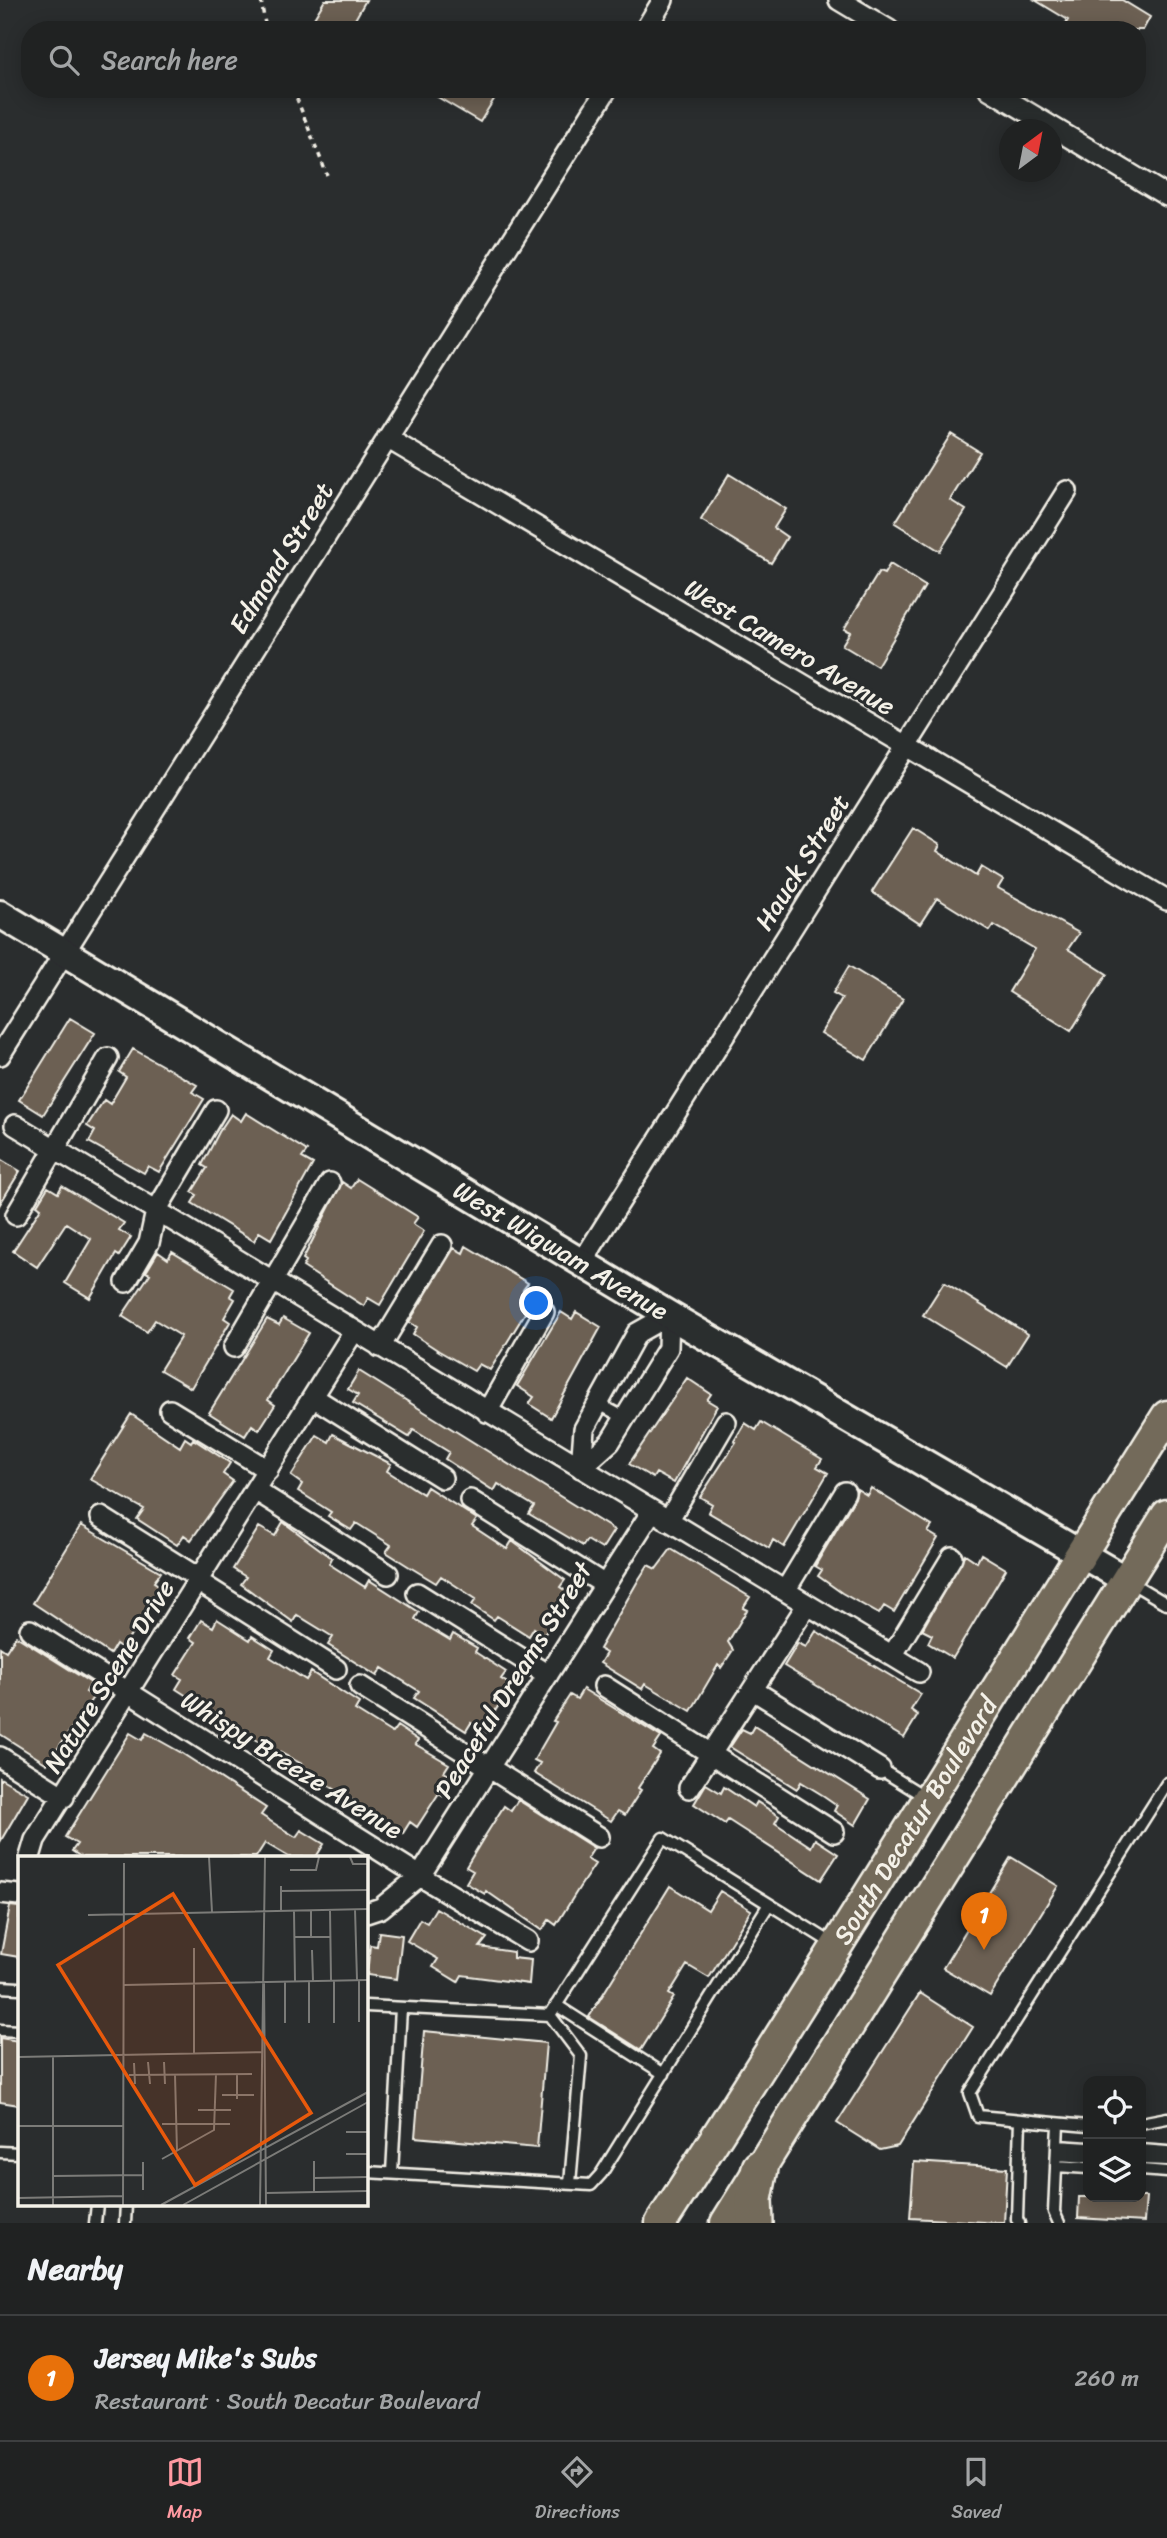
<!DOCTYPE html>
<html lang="en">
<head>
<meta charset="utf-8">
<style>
	body { margin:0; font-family:Sriracha,sans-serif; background:#2d2f2f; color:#f1f3f6 }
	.controls { position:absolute; right:21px; bottom:21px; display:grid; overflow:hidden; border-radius:14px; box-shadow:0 4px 18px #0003 }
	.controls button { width:63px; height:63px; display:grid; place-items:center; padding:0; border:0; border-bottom:2px solid #3d3f40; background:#202222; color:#f1f3f6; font:35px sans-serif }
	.compass { position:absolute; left:999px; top:119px; width:63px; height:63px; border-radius:50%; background:#202222; box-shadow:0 4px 18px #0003; rotate:32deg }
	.you { position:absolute; left:537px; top:1304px; width:24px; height:24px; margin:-18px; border:5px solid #fff; border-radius:50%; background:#1a73e8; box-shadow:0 0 0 10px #1a73e833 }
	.badge { display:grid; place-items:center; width:46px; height:46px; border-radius:50%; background:#ff9aa2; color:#fff; font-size:23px; font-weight:700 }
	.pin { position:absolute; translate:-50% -58px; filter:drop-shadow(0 2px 4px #0008) }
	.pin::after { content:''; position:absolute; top:37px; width:24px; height:21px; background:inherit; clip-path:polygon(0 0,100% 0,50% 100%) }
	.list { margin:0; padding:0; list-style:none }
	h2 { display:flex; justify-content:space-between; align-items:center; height:91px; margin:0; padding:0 28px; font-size:30px }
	h2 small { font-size:23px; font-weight:400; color:#a2a4a5 }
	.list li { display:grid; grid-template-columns:46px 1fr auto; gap:21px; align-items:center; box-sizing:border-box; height:126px; padding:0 28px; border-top:2px solid #3d3f40 }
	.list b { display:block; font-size:26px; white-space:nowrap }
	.list p { margin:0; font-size:23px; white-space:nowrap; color:#a2a4a5 }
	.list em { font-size:23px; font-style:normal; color:#a2a4a5 }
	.icon { flex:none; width:38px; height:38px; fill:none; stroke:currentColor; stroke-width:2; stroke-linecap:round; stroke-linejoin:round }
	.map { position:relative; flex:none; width:1167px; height:2223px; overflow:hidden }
	.search { position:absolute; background:#202222; box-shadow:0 4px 18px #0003; left:21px; right:21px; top:21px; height:77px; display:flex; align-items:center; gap:18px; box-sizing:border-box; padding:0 24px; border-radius:28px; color:#a2a4a5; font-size:26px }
	.sheet { height:217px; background:#202222 }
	nav { display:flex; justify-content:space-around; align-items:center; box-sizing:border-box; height:98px; border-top:2px solid #3d3f40; background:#202222; font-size:19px; color:#a2a4a5 }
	nav a { display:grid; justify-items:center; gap:4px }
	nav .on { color:#ff9aa2 }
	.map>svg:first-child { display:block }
</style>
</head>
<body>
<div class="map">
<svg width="1167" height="2223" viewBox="0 0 1167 2223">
	<rect width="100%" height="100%" fill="#2a2d2e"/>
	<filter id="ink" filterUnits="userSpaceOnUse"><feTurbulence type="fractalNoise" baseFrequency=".0143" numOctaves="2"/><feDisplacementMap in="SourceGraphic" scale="14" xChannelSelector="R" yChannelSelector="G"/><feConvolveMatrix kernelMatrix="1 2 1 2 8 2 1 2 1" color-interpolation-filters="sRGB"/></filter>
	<g filter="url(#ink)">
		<!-- building -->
		<path fill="#6c6053" stroke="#f4f1e8" stroke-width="2" d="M325,0H366L349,30H319L310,25Z
			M1035,0H1122L1150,17L1143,30H1062L1068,20Z
			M424,89H484L496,96L480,122Z
			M951,434L980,452L950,500L966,510L940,551L895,523Z
			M729,474L786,509L774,528L787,537L771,563L701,520Z
			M890,564L925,586L877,666L842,645L850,632L844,629L879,572L884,574Z
			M913,828L940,845L937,851L976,876L981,867L1003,880L998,888L1079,933L1068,949L1107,974L1071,1031L1009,992L1035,949L994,925L990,931L937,898L920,924L872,892Z
			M849,966L903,999L866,1060L821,1033L842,998L833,993Z
			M70,1018L95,1033L43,1115L19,1100Z
			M133,1049L197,1085L192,1092L204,1099L159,1172L148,1166L144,1173L89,1142L95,1131L87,1126L104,1100L110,1104L126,1077L119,1072Z
			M246,1113L307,1151L302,1158L313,1164L271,1239L259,1232L254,1241L192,1203L197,1195L192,1192L207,1168L202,1165L219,1132L231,1114L241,1121Z
			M0,1159L20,1171L0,1204Z
			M357,1179L418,1217L413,1224L424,1231L380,1305L368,1298L364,1306L303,1267L306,1261L303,1259L342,1182L351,1188Z
			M62,1186L124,1223L119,1230L131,1237L119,1256L116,1254L90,1298L65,1283L91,1239L66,1223L37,1267L13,1251L41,1208L37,1205L48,1187L58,1193Z
			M466,1246L528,1283L523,1290L535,1297L490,1370L479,1364L474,1371L439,1351L413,1334L417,1327L409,1322L454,1248L463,1253Z
			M158,1252L168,1259L172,1252L234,1289L230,1296L235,1299L224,1318L230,1322L191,1388L160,1370L181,1336L155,1320L147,1332L122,1316L150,1274L146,1272Z
			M944,1282L1028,1334L1007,1367L923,1315Z
			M561,1312L572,1319L576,1312L601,1327L551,1418L529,1404L534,1397L517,1386Z
			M283,1318L309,1333L268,1400L275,1405L259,1430L252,1425L245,1436L209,1413L267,1319L279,1325Z
			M359,1371L614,1530L602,1549L587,1540L583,1546L529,1514L534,1506L498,1484L494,1491L445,1459L449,1452L413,1430L409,1437L353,1403L358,1395L348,1389Z
			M687,1378L711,1394L707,1400L717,1406L674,1483L656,1473L653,1478L629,1464Z
			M131,1414L180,1447L185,1438L191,1442L193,1439L230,1463L223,1474L233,1481L191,1540L184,1535L177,1545L137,1519L144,1509L90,1479Z
			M761,1422L822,1459L817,1467L828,1473L784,1547L773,1540L769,1548L708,1512L712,1504L700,1497L736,1442L734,1441L745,1423L756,1430Z
			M333,1434L391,1464L387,1471L423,1494L427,1487L477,1519L472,1526L507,1549L512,1541L565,1580L560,1587L570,1594L544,1635L534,1628L529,1636L497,1616L494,1620L472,1605L476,1599L441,1576L436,1583L408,1566L386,1552L391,1545L356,1523L351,1530L328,1516L331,1512L298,1491L302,1484L291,1476L317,1435L329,1442Z
			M871,1488L932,1526L928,1532L938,1538L894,1612L884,1606L879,1614L842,1593L818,1576L822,1570L815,1566L855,1498L857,1489L867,1495Z
			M283,1522L332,1558L329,1564L365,1587L369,1580L419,1612L415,1619L450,1640L453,1634L477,1648L475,1652L506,1672L501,1679L511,1685L494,1713L497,1715L486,1733L471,1723L466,1731L414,1698L419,1691L382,1668L377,1676L328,1645L333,1637L297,1615L293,1622L241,1584L246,1577L233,1569L259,1527L275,1536Z
			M81,1525L161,1572L154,1582L164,1589L122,1648L116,1644L110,1654L33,1603Z
			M671,1549L750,1597L743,1608L747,1610L728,1642L733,1650L721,1668L718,1665L691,1711L645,1684L642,1689L600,1663L606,1653L599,1649L639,1579L648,1565L656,1569Z
			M965,1554L977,1562L981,1554L1006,1569L953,1658L928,1643L932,1635L922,1630Z
			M217,1619L250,1640L252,1636L274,1650L270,1657L306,1680L311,1672L359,1703L355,1710L392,1733L397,1726L418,1740L415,1744L449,1764L444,1772L454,1778L444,1796L439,1793L417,1827L410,1822L403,1833L300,1767L302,1764L256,1740L176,1689L182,1679L175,1675L196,1642L190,1638L201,1620L213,1627Z
			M816,1631L921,1694L911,1710L918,1715L904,1738L784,1666L798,1643L806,1647Z
			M16,1636L91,1683L86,1692L94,1696L47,1764L0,1734V1647L6,1651Z
			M583,1689L661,1737L653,1749L660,1754L638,1788L641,1790L625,1815L618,1811L611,1821L534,1773L540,1763L534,1760L556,1722L553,1721L570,1695L577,1699Z
			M754,1726L870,1799L855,1825L834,1811L837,1805L824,1796L801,1782L797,1789L730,1747L742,1729L750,1733Z
			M130,1733L142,1740L146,1733L180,1752L266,1808L261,1815L278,1826L296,1837L301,1830L324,1844L316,1857H289L265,1843L256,1857H81L72,1851L77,1844L65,1837Z
			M0,1778L28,1794L0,1842Z
			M706,1784L721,1793L724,1787L754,1807L757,1802L779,1816L775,1823L811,1847L815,1839L838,1854L821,1880L728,1820L725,1824L694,1804Z
			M518,1800L594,1848L587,1859L595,1864L579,1888L556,1925L549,1920L542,1930L486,1891L485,1894L466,1883L473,1871L466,1867L483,1839L504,1806L511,1811Z
			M1011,1857L1058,1886L990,1996L943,1968Z
			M670,1886L708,1910L720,1891L751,1910L709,1978L687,1965L669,1994L674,1997L641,2050L589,2017Z
			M10,1906L19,1907V1957L1,1954Z
			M436,1908L487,1938L480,1947L513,1952V1958L531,1960L529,1984L462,1975L458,1982L433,1967L438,1959L407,1941L420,1919L427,1923Z
			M379,1932L402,1935L397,1979L367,1975L370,1945L377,1946Z
			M920,1993L973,2027L898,2146L880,2150L837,2123Z
			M424,2031L546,2043L537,2148L415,2137Z
			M0,2038L19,2041V2105L0,2102Z
			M914,2162L1007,2168L1004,2223L910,2218Z
			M1079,2197H1146L1144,2222L1078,2218Z"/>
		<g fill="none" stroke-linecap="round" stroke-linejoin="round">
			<defs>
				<path id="lane" d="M597,1403L625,1418
					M1130,1582L1167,1604
					M880,1769L927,1798
					M0,1987L19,1988
					M556,2005L664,2074
					M366,2006L550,2015L663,1838L835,1945
					M550,2015L581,2056L570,2183
					M0,2030L19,2031
					M1141,2123L1167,2118
					M1058,2124L1054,2212L1059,2223
					M1088,2126L978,2116L970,2093L1167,1783
					M1058,2146L1088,2148
					M1141,2150L1167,2152
					M0,2152L19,2153
					M1057,2155L1088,2157
					M1141,2159L1167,2160
					M1056,2166L1088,2168
					M1141,2170L1167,2172
					M366,2172L591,2185L601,2174L769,1904
					M392,2173L401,2008
					M95,2223L97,2204
					M125,2223L126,2204
					M1019,2223L1017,2219L1020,2120"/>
				<path id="street" d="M839,0L889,30
					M645,30L663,0
					M989,89L1167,196
					M387,438L1167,900
					M0,1055L607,89
					M15,1125L919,1672
					M16,1215L108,1058
					M582,1262L1067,491
					M126,1282L149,1243L156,1211L216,1110
					M234,1347L330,1183
					M380,1347L442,1245
					M313,1397L442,1478
					M170,1410L268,1470
					M487,1412L544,1312
					M581,1468L584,1429L637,1333L669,1315
					M581,1468L610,1442L668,1348L669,1315
					M255,1490L388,1574
					M470,1500L605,1585
					M101,1517L200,1579
					M668,1521L726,1422
					M199,1582L336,1669
					M785,1591L845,1492
					M417,1593L548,1675
					M30,1630L420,1876L528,1941
					M892,1656L952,1557
					M360,1686L599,1837
					M604,1686L834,1832
					M753,1690L880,1769
					M0,1757L64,1797
					M689,1788L807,1605
					M30,1857L35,1840L354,1331
					M0,1893L19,1895
					M366,1913L381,1908L420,1876L652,1511"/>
				<g id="secondary">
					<path id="s1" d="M0,914L669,1315L1126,1580"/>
				</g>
				<g id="primary">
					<path id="s2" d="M661,2223C833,1957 998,1685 1167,1416"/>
					<path d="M726,2223L1167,1515"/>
				</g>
				<path id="highway" d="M755,2223L754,2199L760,2168"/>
			</defs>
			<!-- lane casing -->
			<use href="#lane" stroke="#f4f1e8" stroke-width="15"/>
			<!-- street casing -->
			<use href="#street" stroke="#f4f1e8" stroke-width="24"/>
			<!-- secondary casing -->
			<use href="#secondary" stroke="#f4f1e8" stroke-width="32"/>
			<!-- primary casing -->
			<use href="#primary" stroke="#f4f1e8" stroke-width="35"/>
			<!-- highway casing -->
			<use href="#highway" stroke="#f4f1e8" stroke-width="40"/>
			<!-- path -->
			<path stroke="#f4f1e8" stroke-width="3.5" stroke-dasharray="5 5" stroke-linecap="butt" d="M261,0L266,30
				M293,89L327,175"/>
			<!-- lane -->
			<use href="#lane" stroke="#2a2d2e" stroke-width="10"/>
			<!-- street -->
			<use href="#street" stroke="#2a2d2e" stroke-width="19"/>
			<!-- secondary -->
			<use href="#secondary" stroke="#2a2d2e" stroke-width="26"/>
			<!-- primary -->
			<use href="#primary" stroke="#736b5a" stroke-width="30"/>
			<!-- highway -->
			<use href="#highway" stroke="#736b5a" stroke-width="35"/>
		</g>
	</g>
	<g text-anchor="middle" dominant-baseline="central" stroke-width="6" stroke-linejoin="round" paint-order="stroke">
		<!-- street labels -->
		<g font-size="26" fill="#f4f1e8" stroke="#2a2d2e">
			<text transform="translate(281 558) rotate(-58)">Edmond Street</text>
			<text transform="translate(790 647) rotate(31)">West Camero Avenue</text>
			<text transform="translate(802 862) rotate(-58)">Hauck Street</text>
			<text stroke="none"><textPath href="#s1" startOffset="654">West Wigwam Avenue</textPath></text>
			<text transform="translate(109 1676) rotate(-58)">Nature Scene Drive</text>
			<text transform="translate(513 1680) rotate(-58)">Peaceful Dreams Street</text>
			<text transform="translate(292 1765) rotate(32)">Whispy Breeze Avenue</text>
			<text stroke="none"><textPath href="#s2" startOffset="476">South Decatur Boulevard</textPath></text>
		</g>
	</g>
	<!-- overview -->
	<g transform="translate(18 1856)">
		<rect width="350" height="350" fill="#2a2d2e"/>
		<path fill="none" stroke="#7b7b78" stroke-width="2" d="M191,1L194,56M332,1L335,8H350M272,14H298L301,1M263,30V55M262,35L350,34M337,53L339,124M293,54V81M312,54L313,124M276,55L277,125M70,59L350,53M277,81H312M294,94L295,125M316,124V167M246,125L248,349M291,125V167M106,129L350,124M341,166V124M267,167V125M176,198V92M0,201L245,196M130,206L132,228M146,206L147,228M116,207L117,228M111,219L234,218M157,219L159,295M204,239H236M219,243V218M180,254H213M144,268H212M0,270H105M328,276H350M328,298H350M144,303L196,274L198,218M125,306V334M35,320L125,319M296,322L350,321M248,337L350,335M296,337V305M0,342L105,340M35,349V201M105,349L106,7M143,349L350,236M165,349L350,246M242,349L247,1"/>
		<path fill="#e8590c" fill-opacity="0.15" stroke="#e8590c" stroke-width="3.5" d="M155,38L293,257L177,329L40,109Z"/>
		<rect width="350" height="350" fill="none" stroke="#f4f1e8" stroke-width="3.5"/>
	</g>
</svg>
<div class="controls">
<button><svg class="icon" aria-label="locate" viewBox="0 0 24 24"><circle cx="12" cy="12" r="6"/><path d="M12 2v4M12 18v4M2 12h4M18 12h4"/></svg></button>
<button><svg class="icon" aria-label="layers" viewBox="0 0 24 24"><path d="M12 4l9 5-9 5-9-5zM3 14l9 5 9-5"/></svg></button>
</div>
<svg class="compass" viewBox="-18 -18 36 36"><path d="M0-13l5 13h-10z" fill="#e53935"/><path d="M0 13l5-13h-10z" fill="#a2a4a5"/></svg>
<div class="you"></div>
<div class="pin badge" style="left:984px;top:1950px;background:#e8710a">1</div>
<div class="search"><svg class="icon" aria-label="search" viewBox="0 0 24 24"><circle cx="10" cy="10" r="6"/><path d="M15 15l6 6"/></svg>Search here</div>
</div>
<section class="sheet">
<h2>Nearby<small></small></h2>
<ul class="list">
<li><span class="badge" style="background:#e8710a">1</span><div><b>Jersey Mike's Subs</b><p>Restaurant · South Decatur Boulevard</p></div><em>260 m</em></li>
</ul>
</section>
<nav>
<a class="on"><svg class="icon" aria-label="map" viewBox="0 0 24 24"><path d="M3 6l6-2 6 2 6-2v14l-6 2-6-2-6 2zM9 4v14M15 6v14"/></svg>Map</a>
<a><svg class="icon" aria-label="directions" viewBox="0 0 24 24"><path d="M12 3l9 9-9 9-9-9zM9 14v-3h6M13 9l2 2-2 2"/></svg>Directions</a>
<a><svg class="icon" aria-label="saved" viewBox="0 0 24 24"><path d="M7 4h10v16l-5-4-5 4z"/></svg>Saved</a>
</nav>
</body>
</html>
